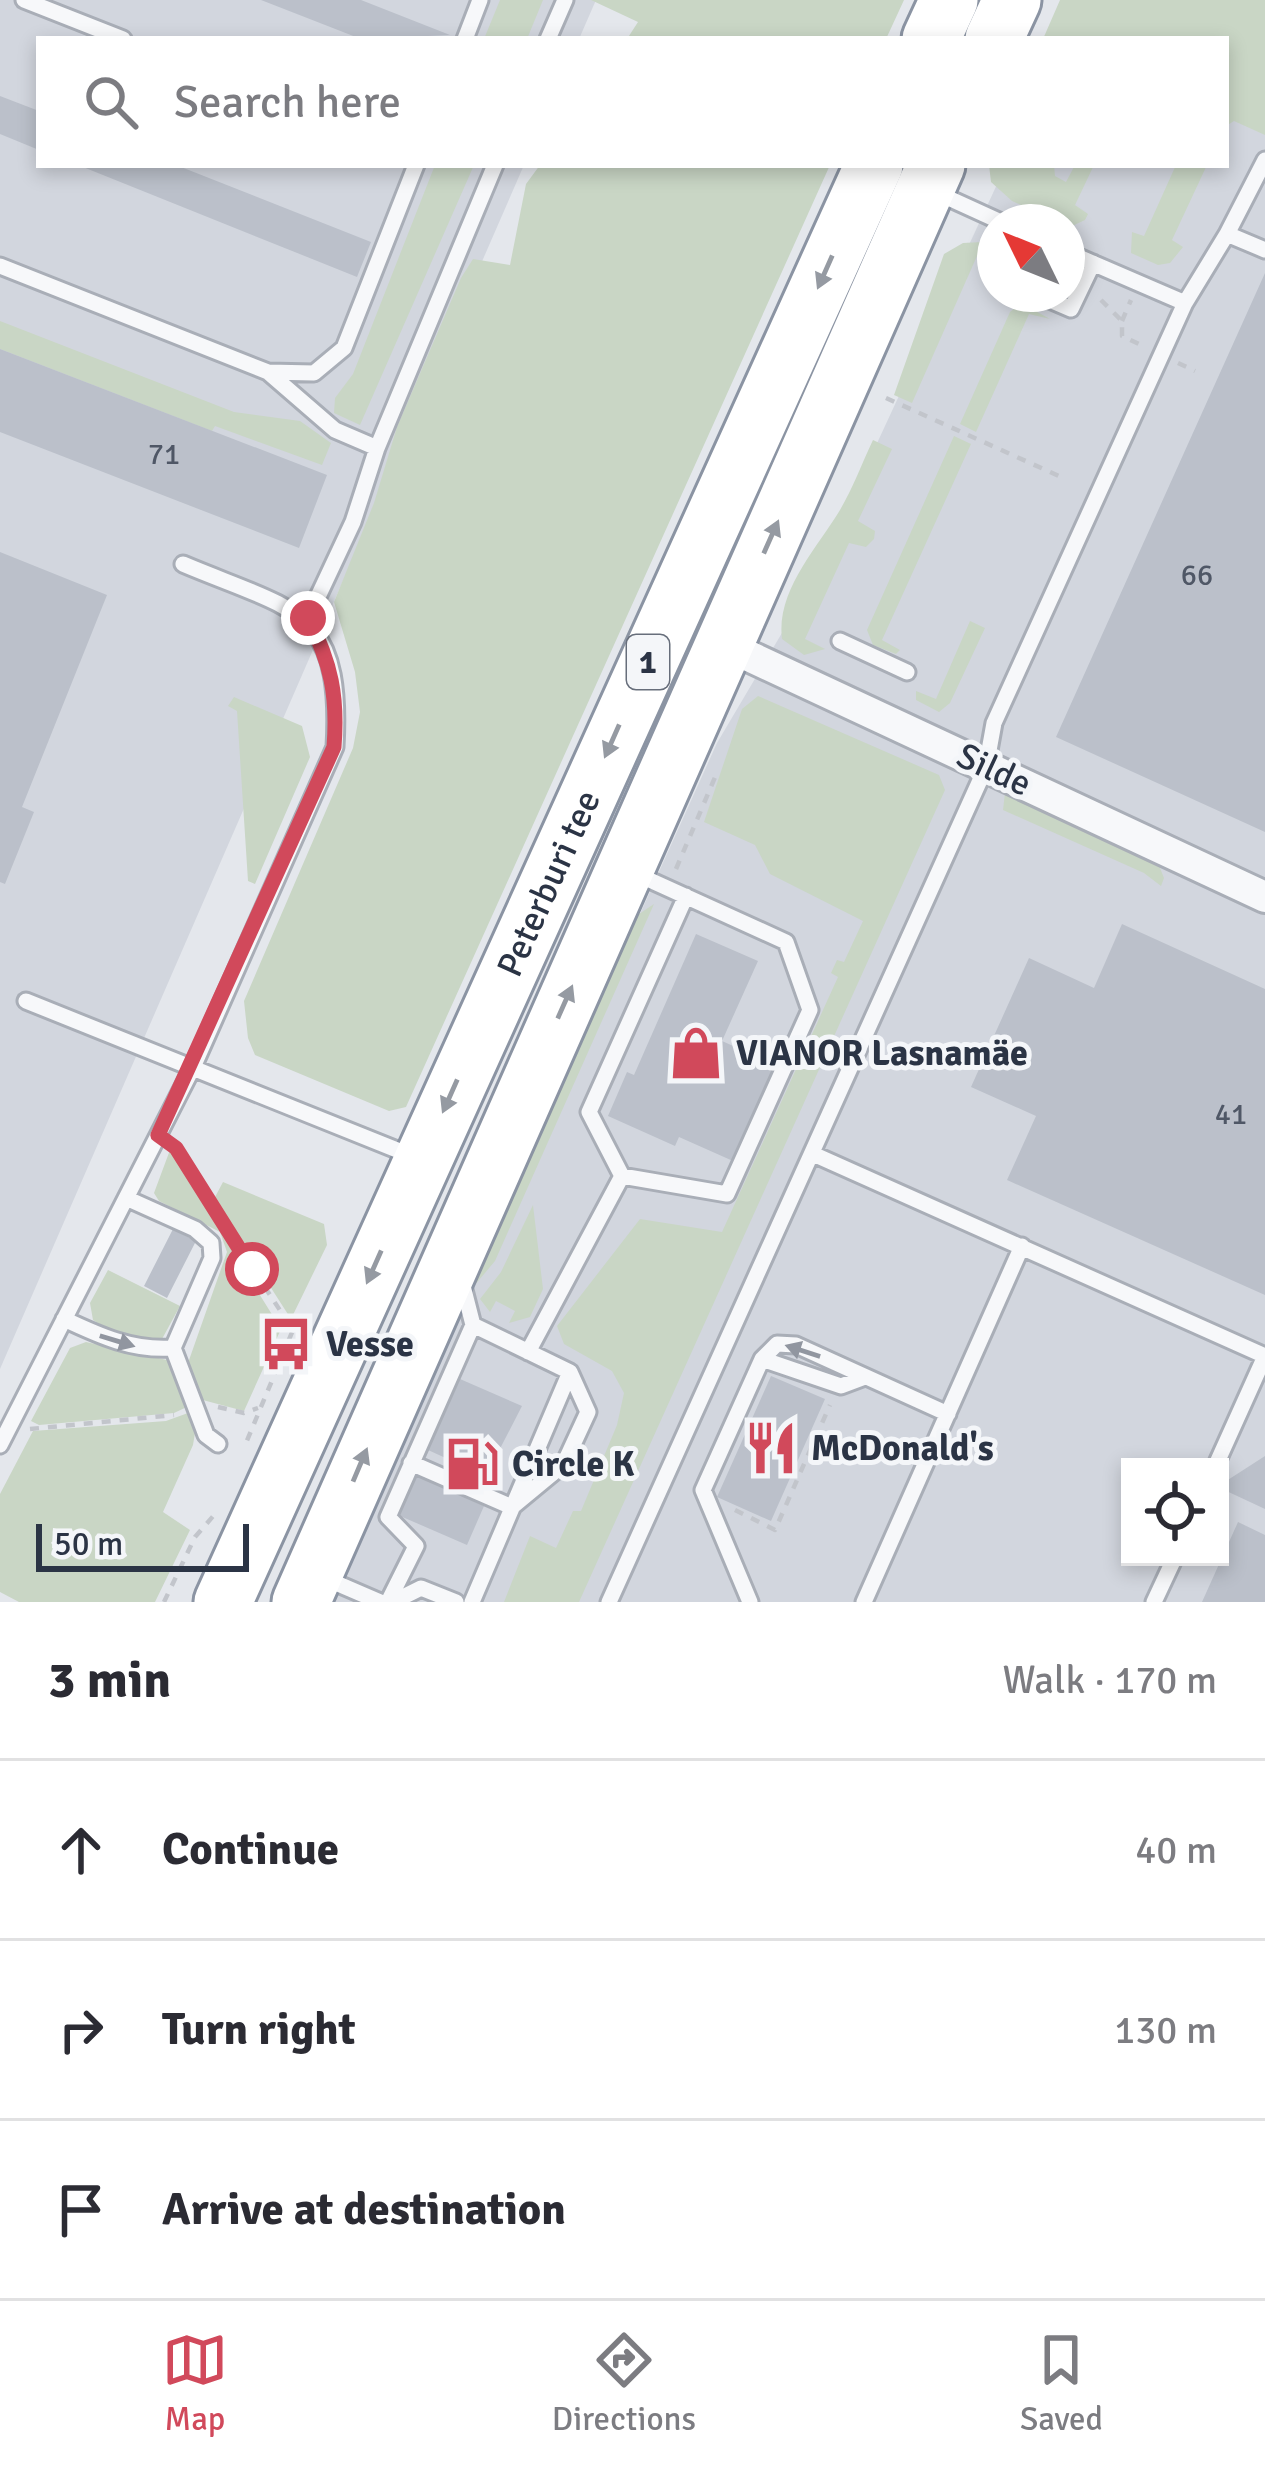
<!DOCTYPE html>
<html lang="en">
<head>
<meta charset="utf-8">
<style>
	body { margin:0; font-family:Signika,sans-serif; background:#f7f7f7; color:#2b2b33 }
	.controls { position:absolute; right:36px; bottom:36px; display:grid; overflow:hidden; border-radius:0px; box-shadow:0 6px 18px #0003 }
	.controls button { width:108px; height:108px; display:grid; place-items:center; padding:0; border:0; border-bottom:3px solid #e1e1e2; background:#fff; color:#2b2b33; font:60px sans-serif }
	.compass { position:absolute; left:977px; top:204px; width:108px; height:108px; border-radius:50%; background:#fff; box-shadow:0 6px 18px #0003; rotate:313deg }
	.scale { position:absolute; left:36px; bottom:30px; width:213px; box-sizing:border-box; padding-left:12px; border:6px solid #2b3445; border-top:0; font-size:33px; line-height:42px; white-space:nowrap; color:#2b3445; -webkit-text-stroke:9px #f4f6f9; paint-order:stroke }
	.stop { position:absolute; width:36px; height:36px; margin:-27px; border:9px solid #d1495b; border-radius:50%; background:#fff }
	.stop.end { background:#d1495b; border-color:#fff; box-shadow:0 3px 12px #0008 }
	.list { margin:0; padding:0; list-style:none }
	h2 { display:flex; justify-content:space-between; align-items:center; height:156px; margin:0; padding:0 48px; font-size:51px }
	h2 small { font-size:39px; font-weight:400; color:#7c7c81 }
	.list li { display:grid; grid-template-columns:78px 1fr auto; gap:36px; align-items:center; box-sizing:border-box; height:180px; padding:0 48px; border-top:3px solid #e1e1e2 }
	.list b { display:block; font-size:45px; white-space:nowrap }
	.list em { font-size:39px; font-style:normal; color:#7c7c81 }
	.icon { flex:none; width:66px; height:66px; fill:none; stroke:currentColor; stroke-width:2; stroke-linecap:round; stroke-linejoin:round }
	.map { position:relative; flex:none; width:1265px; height:1602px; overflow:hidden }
	.search { position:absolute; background:#fff; box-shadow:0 6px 18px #0003; left:36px; right:36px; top:36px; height:132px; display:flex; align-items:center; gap:30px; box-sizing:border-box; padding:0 42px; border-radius:0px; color:#7c7c81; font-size:45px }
	.sheet { height:696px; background:#fff }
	nav { display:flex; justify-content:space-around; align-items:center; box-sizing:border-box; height:168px; border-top:3px solid #e1e1e2; background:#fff; font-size:33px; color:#7c7c81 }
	nav a { display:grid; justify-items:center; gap:6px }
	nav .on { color:#d1495b }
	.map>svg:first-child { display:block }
</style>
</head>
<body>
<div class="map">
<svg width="1265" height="1602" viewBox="0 0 1265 1602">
	<rect width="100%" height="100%" fill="#e4e7ec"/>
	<!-- built -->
	<path fill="#d2d6de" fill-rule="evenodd" d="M0,0H596L579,39H39V165H524L0,1369Z
		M1226,103L1265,120V1602H330L717,743L815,577L1006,165H1226ZM995,222H1067V294H995ZM1130,1467H1220V1557H1130Z"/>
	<!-- green -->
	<path fill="#c9d6c5" d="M500,0H543L527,39H484Z
		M591,0H904L886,39H627L638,22Z
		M1060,0H1265V135L1234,121L1226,126V39H1043Z
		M435,165H474L360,425L334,413L335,398L353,374Z
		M540,165H830L406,1107L389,1111L255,1055L248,1038L244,1001L353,748L360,712L355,672L334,602L374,503L397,427L461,278L473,259L510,265L526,184Z
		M989,165H1054L1055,176L1066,182L1075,165H1094L1075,205L1088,214L1085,220L1070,227L1012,201L991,182Z
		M1176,165H1207L1172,240L1183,247L1170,263L1158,265L1131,253L1132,232L1144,236Z
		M982,242L995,249V263L977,256L912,403L894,395L944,254L963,243Z
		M1021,303L1050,319L1029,314L976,432L960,424L1010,312Z
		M0,321L234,412L300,421L331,443L322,465L215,426L212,431L0,349Z
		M954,436L971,444L882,640L900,650L896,654L873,645L867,630Z
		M873,440L892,449L858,521L875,531L874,539L866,547L849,543L805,639L825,649L804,655L782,639C776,591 817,548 840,510C853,488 862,463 873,440Z
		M970,621L985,628L950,703L939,712L916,700V691L936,699Z
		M758,696L939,775L945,790L579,1602H504L530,1536L556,1548L573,1511H581L617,1425L624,1393L612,1371L564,1344L557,1326L640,1219L722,1232L838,977L831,973L837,960L844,962L863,921L770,874L755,845L704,822L742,709Z
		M234,697L302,726L310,757L255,884L248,881L237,711L228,706Z
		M1005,793L1156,858L1164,878L1161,886L1144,873L1003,810Z
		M654,904L495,1261L474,1286L476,1267L633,918Z
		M170,1150L281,1329L244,1411L199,1399L188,1363L227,1252L220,1232L159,1201L154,1193Z
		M223,1182L324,1224L327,1245L291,1319L214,1199Z
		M533,1205L543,1289L530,1317L509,1323L515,1311L496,1301L490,1312L480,1299L501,1272Z
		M108,1270L180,1306L162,1339L120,1337L93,1320L90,1303Z
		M86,1342L167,1360L189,1406L174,1413L39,1425L31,1421L70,1348Z
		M188,1413L195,1433L193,1445L163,1512L190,1530L155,1602H19L0,1592V1494L33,1431L166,1421Z"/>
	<!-- building -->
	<path fill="#bbc0ca" d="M261,0H361L450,35L361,39Z
		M0,96L39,111V150L0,134Z
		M78,165H176L371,242L357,277Z
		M1265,273V832L1056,737Z
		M0,349L327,475L299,548L0,432Z
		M0,552L107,595L22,807L34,812L5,884L0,882Z
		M1122,924L1265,989V1295L1007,1180L1036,1116L971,1087L1029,958L1094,988Z
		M696,934L758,961L722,1041L776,1065L733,1161L679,1137L675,1146L608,1116L627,1072L634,1075Z
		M173,1229L196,1241L167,1298L144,1286Z
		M771,1376L825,1399L771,1521L717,1497Z
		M460,1379L522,1406L473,1501L484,1506L467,1545L384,1509L402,1469L439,1485L450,1460L428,1450Z
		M1265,1456V1509L1220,1488V1485Z
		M1238,1522L1265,1535V1602H1202Z"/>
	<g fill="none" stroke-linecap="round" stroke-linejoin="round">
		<defs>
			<path id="lane" d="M24,0L123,39
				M465,39L480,0
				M548,39L565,0
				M933,191L1001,222
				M1227,234L1265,160
				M1067,252L1185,303
				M0,266L268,372L314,373L344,348L416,165
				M1036,294L1071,309L1093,263
				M268,372L335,430L377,448
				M308,618L353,522L377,448L495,165
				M840,641L907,672
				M26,1001L412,1156
				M813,1154L1265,1356
				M622,1176L727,1194L810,1010L786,942L632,872
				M126,1198L195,1229L211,1243L212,1258L173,1348
				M462,1282L473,1325L570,1372L472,1602
				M64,1319C100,1336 133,1351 173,1348
				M173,1348L206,1435L218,1444
				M528,1352L622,1176L589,1112L686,896
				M762,1359L841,1386L865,1377
				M0,1445L194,1065L335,747C343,607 294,611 183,564
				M411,1463L512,1507L564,1464L588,1412L570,1372
				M1215,1467L1265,1356
				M322,1577L380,1602
				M388,1602L416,1546L388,1517L473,1325
				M393,1602L421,1588L456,1602
				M609,1602L986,767L994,723L1185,303L1227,234L1265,250
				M750,1602L703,1490L762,1359L777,1344L796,1345L948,1414
				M864,1602L1022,1246
				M1154,1602L1175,1557"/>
			<path id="street" d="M723,644L1265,897"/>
			<g id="highway">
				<path d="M931,39L949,0"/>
				<path d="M994,39L1012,0"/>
				<path id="s1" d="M223,1602L874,165"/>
				<path d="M301,1602L936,165"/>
			</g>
		</defs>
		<!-- lane casing -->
		<use href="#lane" stroke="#a9aeb7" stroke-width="21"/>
		<!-- street casing -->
		<use href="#street" stroke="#a9aeb7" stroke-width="36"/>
		<!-- highway casing -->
		<use href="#highway" stroke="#8b94a3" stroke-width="63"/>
		<!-- path -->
		<path stroke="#c2c5cb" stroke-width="4.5" stroke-dasharray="9 9" stroke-linecap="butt" d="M1101,300L1122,321V336L1141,345
			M1122,321L1131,300
			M1178,363L1195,371
			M886,398L1059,476
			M676,869L716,775
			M177,1150L222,1222
			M235,1242L293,1330L246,1443
			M218,1407L244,1413L258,1408
			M30,1429L174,1415
			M735,1510L775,1530L830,1405
			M164,1602L195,1537L215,1514"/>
		<!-- lane -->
		<use href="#lane" stroke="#f7f8fa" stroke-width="15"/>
		<!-- street -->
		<use href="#street" stroke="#f7f8fa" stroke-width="30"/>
		<!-- highway -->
		<use href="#highway" stroke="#fff" stroke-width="57"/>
	</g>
	<!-- one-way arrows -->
	<defs><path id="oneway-solid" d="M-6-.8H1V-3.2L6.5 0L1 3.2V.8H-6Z" transform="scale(3)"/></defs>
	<g fill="#959aa2">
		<use href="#oneway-solid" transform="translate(825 272) rotate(114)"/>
		<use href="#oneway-solid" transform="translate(771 537) rotate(-66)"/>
		<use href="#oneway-solid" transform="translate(612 741) rotate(114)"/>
		<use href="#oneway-solid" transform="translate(565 1002) rotate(-66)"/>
		<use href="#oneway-solid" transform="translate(450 1096) rotate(114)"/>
		<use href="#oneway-solid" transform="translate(374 1267) rotate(114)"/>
		<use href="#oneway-solid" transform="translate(360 1465) rotate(-67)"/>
	</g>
	<g fill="#9196a0">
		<use href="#oneway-solid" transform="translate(117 1341) rotate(17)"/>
		<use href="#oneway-solid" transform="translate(803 1351) rotate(-162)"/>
	</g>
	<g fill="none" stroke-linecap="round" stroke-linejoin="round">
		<!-- route -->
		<path stroke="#d1495b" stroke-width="15" d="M252,1269L176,1148L158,1135L334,747C338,696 331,663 308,618"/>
	</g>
	<!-- icons -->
	<defs>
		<symbol id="shop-bare" viewBox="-9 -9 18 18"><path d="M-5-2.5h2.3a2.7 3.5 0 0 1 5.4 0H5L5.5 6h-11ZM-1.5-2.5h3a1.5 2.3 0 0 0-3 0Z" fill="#d1495b" stroke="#f4f6f9" stroke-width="2.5" paint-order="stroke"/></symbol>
		<symbol id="bus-bare" viewBox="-9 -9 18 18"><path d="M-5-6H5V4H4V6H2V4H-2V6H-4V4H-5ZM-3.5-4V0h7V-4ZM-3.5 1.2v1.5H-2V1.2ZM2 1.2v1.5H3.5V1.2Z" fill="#d1495b" stroke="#f4f6f9" stroke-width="2.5" paint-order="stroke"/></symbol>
		<symbol id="restaurant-bare" viewBox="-9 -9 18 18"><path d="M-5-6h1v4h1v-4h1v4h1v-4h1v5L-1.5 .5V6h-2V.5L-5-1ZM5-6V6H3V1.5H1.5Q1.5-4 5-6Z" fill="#d1495b" stroke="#f4f6f9" stroke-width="2.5" paint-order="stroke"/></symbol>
		<symbol id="fuel-bare" viewBox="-9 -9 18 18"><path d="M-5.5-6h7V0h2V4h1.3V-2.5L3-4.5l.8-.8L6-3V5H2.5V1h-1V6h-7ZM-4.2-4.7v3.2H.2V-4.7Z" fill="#d1495b" stroke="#f4f6f9" stroke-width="2.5" paint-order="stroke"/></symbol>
	</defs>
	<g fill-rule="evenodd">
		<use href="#shop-bare" x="658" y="1015" width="76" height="76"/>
		<use href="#bus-bare" x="248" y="1306" width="76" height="76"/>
		<use href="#restaurant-bare" x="733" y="1410" width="76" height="76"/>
		<use href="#fuel-bare" x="434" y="1426" width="76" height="76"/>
	</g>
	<g text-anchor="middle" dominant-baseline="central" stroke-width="10" stroke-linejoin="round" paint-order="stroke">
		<!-- number labels -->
		<g font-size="30" fill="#4f5766">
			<text x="164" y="454">71</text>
			<text x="1197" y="575">66</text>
			<text x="1231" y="1114">41</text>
		</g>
		<!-- shield labels -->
		<rect fill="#f4f6f9" stroke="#676e7b" stroke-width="3" x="627" y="635" width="42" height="54" rx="9"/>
		<g font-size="33" font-weight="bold" fill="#2b3445">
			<text x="648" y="662">1</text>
		</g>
		<!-- street labels -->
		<g font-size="36" fill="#2b3445" stroke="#f4f6f9">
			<text transform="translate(994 770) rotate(25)">Silde</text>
			<text stroke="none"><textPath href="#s1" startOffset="789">Peterburi tee</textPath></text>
		</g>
		<!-- poi labels -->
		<g font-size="36" font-weight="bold" fill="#2b3445" stroke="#f4f6f9" text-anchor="start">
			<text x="736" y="1053">VIANOR Lasnamäe</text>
			<text x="326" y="1344">Vesse</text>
			<text x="811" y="1448">McDonald's</text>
			<text x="512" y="1464">Circle K</text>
		</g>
	</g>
</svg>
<div class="controls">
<button><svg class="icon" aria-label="locate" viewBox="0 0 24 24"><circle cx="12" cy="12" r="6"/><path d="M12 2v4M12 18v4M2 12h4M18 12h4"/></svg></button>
</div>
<svg class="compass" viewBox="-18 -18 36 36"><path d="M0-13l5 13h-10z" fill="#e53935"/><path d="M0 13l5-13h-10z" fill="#7c7c81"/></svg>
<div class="scale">50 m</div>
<div class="stop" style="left:252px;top:1269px"></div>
<div class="stop end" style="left:308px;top:618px"></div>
<div class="search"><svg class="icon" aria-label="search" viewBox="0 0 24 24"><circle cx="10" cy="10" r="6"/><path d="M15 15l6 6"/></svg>Search here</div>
</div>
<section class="sheet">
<h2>3 min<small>Walk · 170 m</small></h2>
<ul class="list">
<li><svg class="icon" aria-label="ahead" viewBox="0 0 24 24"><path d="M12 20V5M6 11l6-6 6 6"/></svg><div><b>Continue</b></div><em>40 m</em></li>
<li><svg class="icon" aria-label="right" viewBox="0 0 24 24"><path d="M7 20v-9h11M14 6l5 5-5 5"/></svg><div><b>Turn right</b></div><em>130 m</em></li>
<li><svg class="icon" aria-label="arrive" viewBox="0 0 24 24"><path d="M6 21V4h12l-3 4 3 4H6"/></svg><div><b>Arrive at destination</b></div></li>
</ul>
</section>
<nav>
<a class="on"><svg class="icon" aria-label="map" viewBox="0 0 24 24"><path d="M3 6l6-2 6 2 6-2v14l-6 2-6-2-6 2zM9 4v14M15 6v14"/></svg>Map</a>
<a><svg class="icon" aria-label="directions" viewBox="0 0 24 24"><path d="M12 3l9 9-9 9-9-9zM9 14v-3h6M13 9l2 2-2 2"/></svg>Directions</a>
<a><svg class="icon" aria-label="saved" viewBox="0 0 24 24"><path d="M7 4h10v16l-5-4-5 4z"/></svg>Saved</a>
</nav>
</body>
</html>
